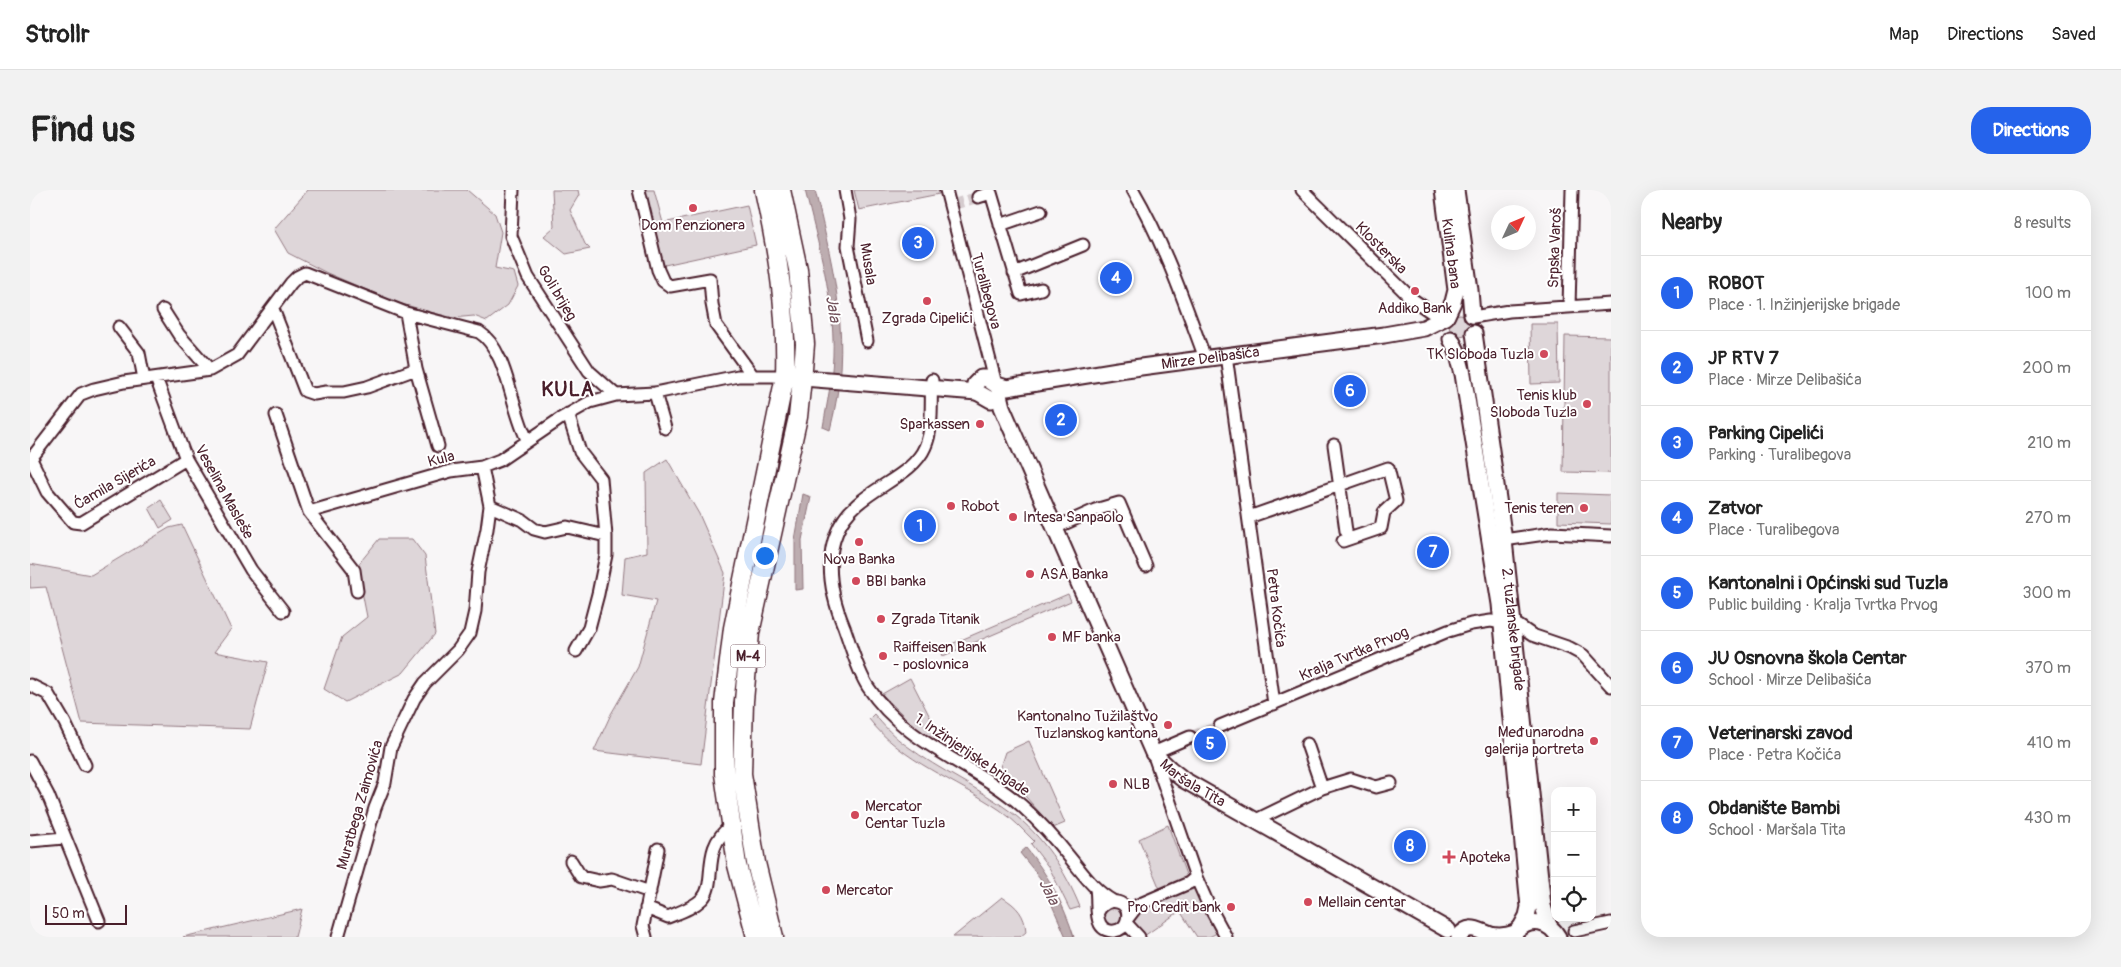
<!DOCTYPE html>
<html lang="en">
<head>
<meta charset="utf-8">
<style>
	body { margin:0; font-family:Pangolin,sans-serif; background:#f2f2f2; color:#222 }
	.controls { position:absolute; right:15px; bottom:15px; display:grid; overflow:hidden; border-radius:10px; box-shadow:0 5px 20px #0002 }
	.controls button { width:45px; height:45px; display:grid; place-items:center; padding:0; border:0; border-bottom:1px solid #e0e0e0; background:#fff; color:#222; font:25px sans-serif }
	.compass { position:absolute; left:1461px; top:15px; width:45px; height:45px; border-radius:50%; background:#fff; box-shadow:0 5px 20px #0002; rotate:46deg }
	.scale { position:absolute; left:15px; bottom:12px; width:82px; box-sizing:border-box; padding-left:5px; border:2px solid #4a1f2b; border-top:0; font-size:14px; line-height:18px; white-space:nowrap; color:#4a1f2b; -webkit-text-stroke:4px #fff; paint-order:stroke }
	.you { position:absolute; left:734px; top:365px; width:18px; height:18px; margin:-12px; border:4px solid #fff; border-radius:50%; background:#1a73e8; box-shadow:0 0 0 8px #1a73e833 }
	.badge { display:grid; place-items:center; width:32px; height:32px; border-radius:50%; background:#2563eb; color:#fff; font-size:16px; font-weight:700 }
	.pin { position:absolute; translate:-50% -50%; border:2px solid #fff; box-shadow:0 1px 5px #0006 }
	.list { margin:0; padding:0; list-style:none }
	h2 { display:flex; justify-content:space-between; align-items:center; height:65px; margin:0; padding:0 20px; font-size:21px }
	h2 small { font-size:16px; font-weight:400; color:#767676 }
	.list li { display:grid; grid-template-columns:32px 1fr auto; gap:15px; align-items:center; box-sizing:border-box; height:75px; padding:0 20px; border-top:1px solid #e0e0e0 }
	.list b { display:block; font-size:19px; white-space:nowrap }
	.list p { margin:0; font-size:16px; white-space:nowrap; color:#767676 }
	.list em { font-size:16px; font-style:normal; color:#767676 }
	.icon { flex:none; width:28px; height:28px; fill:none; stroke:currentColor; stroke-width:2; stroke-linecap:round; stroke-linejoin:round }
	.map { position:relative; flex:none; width:1581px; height:747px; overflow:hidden; border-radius:20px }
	header { display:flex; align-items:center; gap:30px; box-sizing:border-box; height:70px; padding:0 25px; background:#fff; border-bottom:1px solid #e0e0e0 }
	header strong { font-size:24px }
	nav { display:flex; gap:28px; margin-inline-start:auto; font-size:18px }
	.intro { display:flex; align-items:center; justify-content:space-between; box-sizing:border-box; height:120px; padding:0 30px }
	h1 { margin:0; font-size:35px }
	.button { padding:12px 22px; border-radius:20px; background:#2563eb; color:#fff; font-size:18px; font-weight:700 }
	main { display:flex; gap:30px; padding:0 30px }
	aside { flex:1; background:#fff; border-radius:20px; box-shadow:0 5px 20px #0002 }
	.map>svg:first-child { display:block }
</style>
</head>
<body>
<header>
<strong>Strollr</strong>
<nav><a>Map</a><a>Directions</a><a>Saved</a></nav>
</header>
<div class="intro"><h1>Find us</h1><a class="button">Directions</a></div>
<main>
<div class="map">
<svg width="1581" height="747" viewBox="0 0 1581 747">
	<rect width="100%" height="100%" fill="#f8f6f7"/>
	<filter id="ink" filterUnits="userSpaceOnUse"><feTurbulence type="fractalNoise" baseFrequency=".02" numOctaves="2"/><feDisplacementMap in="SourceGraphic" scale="10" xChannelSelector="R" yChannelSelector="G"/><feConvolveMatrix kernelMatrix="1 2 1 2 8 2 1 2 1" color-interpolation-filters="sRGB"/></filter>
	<g filter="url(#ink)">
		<!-- green -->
		<path fill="#ded6d9" stroke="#947a82" d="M278,0H437L465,24L471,42L465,78L484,82L488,96L478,115L457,131L444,126L422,128L365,112L297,83L258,63L244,39Z
			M522,0H548L549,5L540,20L555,54L560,59L536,64L514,46L524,37Z
			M614,0H624L633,33L717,15L726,55L630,76Z
			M824,0H908L909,4L829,20Z
			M1419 135a11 11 0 1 1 22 0a11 11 0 1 1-22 0Z
			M1500,134H1528L1529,193L1501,194Z
			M1535,146L1581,147V283L1533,282Z
			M637,269L669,324L695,383L671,574L564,561L581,524L608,477L626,411L592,405L595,367L617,362L616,283Z
			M1528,303L1581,305V334L1528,332Z
			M131,310L143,330L130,338L119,318Z
			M152,335L201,439L184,462L238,472L220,539L52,533L16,397L0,398V374L61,385L139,338Z
			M349,349H382L395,366L405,444L373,483L315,512L294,499L312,447L337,427L327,376Z
			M1038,404L1041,411L913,466L910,459Z
			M880,488L901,529L923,564L886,538L852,504Z
			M844,524C854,536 864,547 877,556C910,581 948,597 981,622C1013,646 1035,680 1050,717L1040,720L1020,679L1001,654L1004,651C993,640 983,629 970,620C926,590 872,572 839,529Z
			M999,551L1035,633L1023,638L989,599L968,583L975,562Z
			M1138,635L1159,693L1132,704L1109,649Z
			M1163,695L1173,718L1187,743L1179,747H1167L1150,721L1114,746L1103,730L1112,718Z
			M972,707C987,716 995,725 996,742L990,747H923Z
			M1083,715L1092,721L1093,732L1084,738L1075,734C1071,723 1073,721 1083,715Z
			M272,719L265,747H153Z"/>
		<!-- water -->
		<path fill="#bdadb0" stroke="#8f747b" d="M775,0H785C805,86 823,151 800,240L793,237C797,214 802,190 803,166C805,110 788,54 775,0Z
			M773,304L781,307L772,350L773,399L765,400V350Z
			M996,658C1018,684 1034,715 1044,747H1036L1010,688L990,663Z"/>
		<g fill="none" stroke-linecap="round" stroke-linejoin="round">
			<!-- street-tunnel -->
			<path stroke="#d5cbce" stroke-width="11" stroke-dasharray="11 5.5" stroke-linecap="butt" d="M922,15L948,7
				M1160,547L1190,536"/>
			<defs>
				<path id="street" d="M483,0L481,46L498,87L559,181L586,205
					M609,0L628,80L633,91L640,96L680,89L682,114L686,135L723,186
					M815,0L820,29L818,56L837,151
					M916,0L966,194
					M1103,0C1134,53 1154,111 1175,168
					M1272,0L1382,109L1401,122L1416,126
					M948,7L961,3L991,104L1011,99
					M970,35L1011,21
					M984,83L1053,55
					M1539,117L1542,0
					M243,119L275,201L284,204L296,202H314L337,197L386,179L376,123
					M133,120L149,145L180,180
					M1443,127L1479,121L1581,114
					M89,137L109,163L114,189
					M1196,165L1244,514
					M386,179L408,256
					M126,188L156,269L221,380L253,421
					M902,190C900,211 904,237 895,257C880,292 824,299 807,342C794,373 802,408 814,437C821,456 827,480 838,497C876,555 943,573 992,616C1010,632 1026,650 1041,669C1054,685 1065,701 1083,711
					M625,203L635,238
					M538,224L550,262L571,289L576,346V365L568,404L559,438L546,461
					M246,225L279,322L421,281L452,277L470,270L530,229L560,212L586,205L625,203L708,186H755
					M1304,255L1316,341
					M1,269L17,302L43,332L51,333L156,269
					M0,270L51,204L64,199L94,192L180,180L207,165L261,93L267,87L275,83L376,123L449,142C478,160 481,221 498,251
					M460,316L492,330L504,339L515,342L537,337L576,346
					M279,322L324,380L327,401
					M1219,327L1358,278L1366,311L1354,322L1351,338L1313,351
					M1025,338L1065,320L1089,313L1116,376
					M1474,350L1522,343L1581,346
					M0,495L18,504L35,533L55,575
					M1190,536L1418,441L1441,434L1461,431L1489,436L1502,445L1540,458L1553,465L1581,496
					M1160,547L1123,563L1166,687L1177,712L1196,747
					M0,571L18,605L69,731
					M1292,598L1321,589L1346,597L1361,593
					M1226,630L1292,598L1277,554
					M0,651L34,648
					M541,671L551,687L569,691L582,689L620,702
					M1066,699C1068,710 1065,725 1070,734C1076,745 1094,743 1097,730C1102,711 1077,704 1068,722
					M616,718L638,727C650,722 663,718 672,709C688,693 670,658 701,636
					M1098,728L1108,715L1159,693L1166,687
					M1096,733L1109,747
					M1544,741L1581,733
					M308,747L345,618L355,593L361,557L384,509L395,493L428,460L440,443L445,421L448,382L457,339L460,316L452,277
					M616,747L613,736L628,659"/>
				<g id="secondary">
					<path id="s1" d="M1413,0L1426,100L1423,112L1417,125"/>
					<path d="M1426,0L1440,100L1442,125"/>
					<path id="s2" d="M1444,143L1474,350L1513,716L1519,736"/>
					<path d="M1421,149L1427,161L1433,184L1470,414L1499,717L1497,726L1491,737"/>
					<path d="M761,187L947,202"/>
					<path d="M951,188H956L969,197L970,202L968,207L961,210L947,202L945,194Z"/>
					<path id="s3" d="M967,195L977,198L1088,180L1354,145L1394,138L1416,127"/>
					<path id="s4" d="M969,205L972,217L1123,563L1140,579L1154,590L1418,740"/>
					<path d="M1488,740C1501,727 1520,732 1528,747"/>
					<path d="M1429,747C1439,732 1449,741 1461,745C1470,747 1477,746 1485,743"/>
				</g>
				<path id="primary" d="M726,747L707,675L694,584V513L703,438L755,186C757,120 748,65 734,0
					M744,747L726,673L712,584L714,511L720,443L768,227L773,179L775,154L768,79L751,0"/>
			</defs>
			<!-- street casing -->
			<use href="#street" stroke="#4a1f2b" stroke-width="15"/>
			<!-- secondary casing -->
			<use href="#secondary" stroke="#4a1f2b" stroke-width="19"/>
			<!-- primary casing -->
			<use href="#primary" stroke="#4a1f2b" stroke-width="21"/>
			<!-- street -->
			<use href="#street" stroke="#fff" stroke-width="11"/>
			<!-- secondary -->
			<use href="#secondary" stroke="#fff" stroke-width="15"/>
			<!-- primary -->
			<use href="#primary" stroke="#fff" stroke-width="18"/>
		</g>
	</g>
	<!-- markers -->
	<g fill="#d1495b" stroke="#fff" stroke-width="2">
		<circle cx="663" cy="18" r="5"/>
		<circle cx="1385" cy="101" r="5"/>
		<circle cx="897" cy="111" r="5"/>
		<circle cx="1514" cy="164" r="5"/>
		<circle cx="1557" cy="214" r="5"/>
		<circle cx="950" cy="234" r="5"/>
		<circle cx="921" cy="316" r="5"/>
		<circle cx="1554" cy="318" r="5"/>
		<circle cx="983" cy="327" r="5"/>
		<circle cx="829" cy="352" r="5"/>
		<circle cx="1000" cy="384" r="5"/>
		<circle cx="826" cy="391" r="5"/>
		<circle cx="851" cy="429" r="5"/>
		<circle cx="1022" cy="447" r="5"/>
		<circle cx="853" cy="466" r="5"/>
		<circle cx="1138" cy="535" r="5"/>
		<circle cx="1564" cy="551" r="5"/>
		<circle cx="1083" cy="594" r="5"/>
		<circle cx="825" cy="625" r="5"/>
		<path d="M1416.5 659.5h5v5h5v5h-5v5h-5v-5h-5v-5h5z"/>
		<circle cx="796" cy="700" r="5"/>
		<circle cx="1278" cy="712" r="5"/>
		<circle cx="1201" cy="717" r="5"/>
	</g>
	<g text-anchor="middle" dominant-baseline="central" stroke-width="4" stroke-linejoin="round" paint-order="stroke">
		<!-- shield labels -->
		<rect fill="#fff" stroke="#80626b" stroke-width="1" x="700.5" y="454.5" width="35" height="23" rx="4"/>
		<g font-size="14" font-weight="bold" fill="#4a1f2b">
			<text x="718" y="466">M-4</text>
		</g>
		<!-- poi labels -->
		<g font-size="15" fill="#4a1f2b" stroke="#fff" text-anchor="start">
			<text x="663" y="35" text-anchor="middle">Dom Penzionera</text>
			<text x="1385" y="118" text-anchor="middle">Addiko Bank</text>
			<text x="897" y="128" text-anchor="middle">Zgrada Cipelići</text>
			<text x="1504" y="164" text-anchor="end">TK Sloboda Tuzla</text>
			<text x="1547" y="205" text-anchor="end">Tenis klub<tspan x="1547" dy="17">Sloboda Tuzla</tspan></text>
			<text x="940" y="234" text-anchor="end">Sparkassen</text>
			<text x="931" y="316">Robot</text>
			<text x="1544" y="318" text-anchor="end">Tenis teren</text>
			<text x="993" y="327">Intesa Sanpaolo</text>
			<text x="829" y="369" text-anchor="middle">Nova Banka</text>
			<text x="1010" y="384">ASA Banka</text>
			<text x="836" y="391">BBI banka</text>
			<text x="861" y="429">Zgrada Titanik</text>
			<text x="1032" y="447">MF banka</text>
			<text x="863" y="457">Raiffeisen Bank<tspan x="863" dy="17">- poslovnica</tspan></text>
			<text x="1128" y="526" text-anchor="end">Kantonalno Tužilaštvo<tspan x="1128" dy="17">Tuzlanskog kantona</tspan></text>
			<text x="1554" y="542" text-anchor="end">Međunarodna<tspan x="1554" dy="17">galerija portreta</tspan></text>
			<text x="1093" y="594">NLB</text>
			<text x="835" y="616">Mercator<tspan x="835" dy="17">Centar Tuzla</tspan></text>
			<text x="1429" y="667">Apoteka</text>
			<text x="806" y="700">Mercator</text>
			<text x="1288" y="712">Mellain centar</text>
			<text x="1191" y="717" text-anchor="end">Pro Credit bank</text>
		</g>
		<!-- street labels -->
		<g font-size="15" fill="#4a1f2b" stroke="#fff">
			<text transform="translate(1351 58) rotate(45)">Klosterska</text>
			<text transform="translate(1525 58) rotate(-88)">Srpska Varoš</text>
			<text stroke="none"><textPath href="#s1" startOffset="64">Kulina bana</textPath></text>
			<text transform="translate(838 74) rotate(81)">Musala</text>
			<text transform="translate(956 101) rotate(75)">Turalibegova</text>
			<text transform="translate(527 103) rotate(59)">Goli brijeg</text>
			<text stroke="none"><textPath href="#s3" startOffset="216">Mirze Delibašića</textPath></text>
			<text transform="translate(411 269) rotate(-14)">Kula</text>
			<text transform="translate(85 293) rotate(-30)">Ćamila Sijerića</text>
			<text transform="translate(194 302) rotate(61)">Veselina Masleše</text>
			<text transform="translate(1246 418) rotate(83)">Petra Kočića</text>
			<text stroke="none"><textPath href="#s2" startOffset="299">2. tuzlanske brigade</textPath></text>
			<text transform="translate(1324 464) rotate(-23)">Kralja Tvrtka Prvog</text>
			<text transform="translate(942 565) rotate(34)">1. Inžinjerijske brigade</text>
			<text stroke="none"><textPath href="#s4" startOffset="440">Maršala Tita</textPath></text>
			<text transform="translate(330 615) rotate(-74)">Muratbega Zaimovića</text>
		</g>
		<!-- water labels -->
		<g font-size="16" font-style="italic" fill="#72515a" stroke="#fff">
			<text transform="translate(803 119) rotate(81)">Jala</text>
			<text transform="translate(1019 702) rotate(64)">Jala</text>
		</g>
		<!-- district labels -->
		<g font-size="20" font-weight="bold" letter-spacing="1" fill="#4a1f2b" stroke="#fff">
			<text x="538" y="199">KULA</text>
		</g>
	</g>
</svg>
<div class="controls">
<button>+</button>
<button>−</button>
<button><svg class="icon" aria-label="locate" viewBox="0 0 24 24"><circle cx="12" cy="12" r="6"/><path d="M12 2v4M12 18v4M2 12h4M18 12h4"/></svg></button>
</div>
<svg class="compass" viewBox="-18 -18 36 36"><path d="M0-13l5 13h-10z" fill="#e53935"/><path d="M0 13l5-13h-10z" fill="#767676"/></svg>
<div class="scale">50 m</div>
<div class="you"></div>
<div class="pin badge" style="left:890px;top:336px">1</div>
<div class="pin badge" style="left:1031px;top:230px">2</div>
<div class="pin badge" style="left:888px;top:53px">3</div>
<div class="pin badge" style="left:1086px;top:88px">4</div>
<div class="pin badge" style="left:1180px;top:554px">5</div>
<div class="pin badge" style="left:1320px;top:201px">6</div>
<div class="pin badge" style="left:1403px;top:362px">7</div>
<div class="pin badge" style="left:1380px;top:656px">8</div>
</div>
<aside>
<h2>Nearby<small>8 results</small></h2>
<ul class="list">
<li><span class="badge">1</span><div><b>ROBOT</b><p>Place · 1. Inžinjerijske brigade</p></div><em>100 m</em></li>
<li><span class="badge">2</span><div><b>JP RTV 7</b><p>Place · Mirze Delibašića</p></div><em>200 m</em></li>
<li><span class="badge">3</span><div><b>Parking Cipelići</b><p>Parking · Turalibegova</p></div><em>210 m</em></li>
<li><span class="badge">4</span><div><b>Zatvor</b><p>Place · Turalibegova</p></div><em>270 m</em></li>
<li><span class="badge">5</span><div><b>Kantonalni i Općinski sud Tuzla</b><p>Public building · Kralja Tvrtka Prvog</p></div><em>300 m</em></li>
<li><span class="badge">6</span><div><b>JU Osnovna škola Centar</b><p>School · Mirze Delibašića</p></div><em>370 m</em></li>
<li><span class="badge">7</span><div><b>Veterinarski zavod</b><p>Place · Petra Kočića</p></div><em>410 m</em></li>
<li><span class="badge">8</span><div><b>Obdanište Bambi</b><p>School · Maršala Tita</p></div><em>430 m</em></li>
</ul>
</aside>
</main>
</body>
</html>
